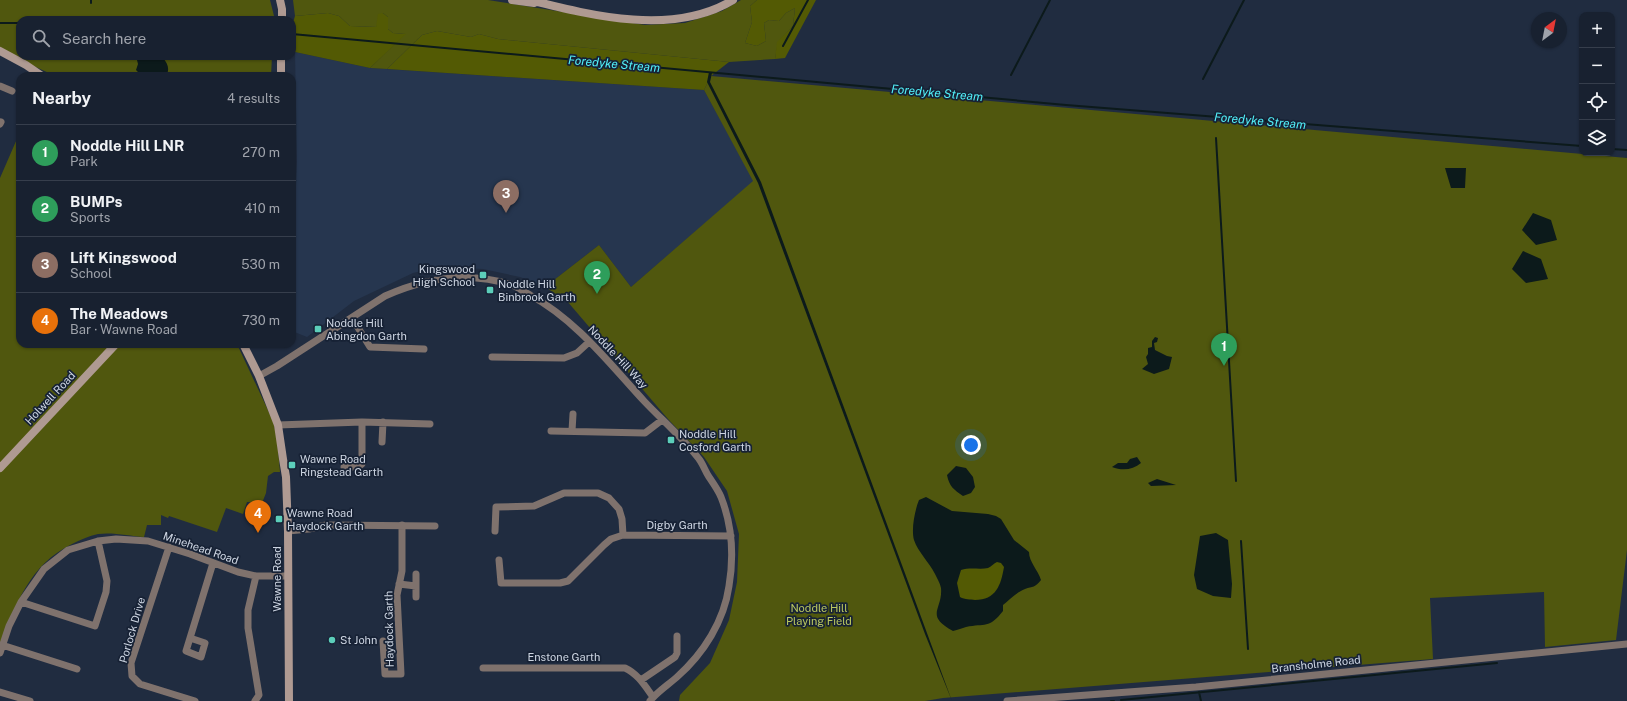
<!DOCTYPE html>
<html lang="en">
<head>
<meta charset="utf-8">
<style>
	body { margin:0; font-family:"Public Sans",sans-serif; background:#212938; color:#f1f3f6 }
	.controls { position:absolute; right:12px; top:12px; display:grid; overflow:hidden; border-radius:8px; box-shadow:0 1px 3px #0004 }
	.controls button { width:36px; height:36px; display:grid; place-items:center; padding:0; border:0; border-bottom:1px solid #363e4c; background:#182130; color:#f1f3f6; font:20px sans-serif }
	.compass { position:absolute; left:1531px; top:12px; width:36px; height:36px; border-radius:50%; background:#182130; box-shadow:0 1px 3px #0004; rotate:32deg }
	.you { position:absolute; left:971px; top:445px; width:14px; height:14px; margin:-10px; border:3px solid #fff; border-radius:50%; background:#1a73e8; box-shadow:0 0 0 6px #1a73e833 }
	.badge { display:grid; place-items:center; width:26px; height:26px; border-radius:50%; background:#5cceba; color:#fff; font-size:13px; font-weight:700 }
	.pin { position:absolute; translate:-50% -33px; filter:drop-shadow(0 1px 2px #0008) }
	.pin::after { content:''; position:absolute; top:21px; width:14px; height:12px; background:inherit; clip-path:polygon(0 0,100% 0,50% 100%) }
	.list { margin:0; padding:0; list-style:none }
	h2 { display:flex; justify-content:space-between; align-items:center; height:52px; margin:0; padding:0 16px; font-size:17px }
	h2 small { font-size:13px; font-weight:400; color:#9fa3ab }
	.list li { display:grid; grid-template-columns:26px 1fr auto; gap:12px; align-items:center; box-sizing:border-box; height:56px; padding:0 16px; border-top:1px solid #363e4c }
	.list b { display:block; font-size:15px; white-space:nowrap }
	.list p { margin:0; font-size:13px; white-space:nowrap; color:#9fa3ab }
	.list em { font-size:13px; font-style:normal; color:#9fa3ab }
	.icon { flex:none; width:22px; height:22px; fill:none; stroke:currentColor; stroke-width:2; stroke-linecap:round; stroke-linejoin:round }
	.map { position:relative; flex:none; width:1627px; height:701px; overflow:hidden }
	.search { position:absolute; background:#182130; box-shadow:0 1px 3px #0004; left:16px; top:16px; width:280px; height:44px; display:flex; align-items:center; gap:10px; box-sizing:border-box; padding:0 14px; border-radius:12px; color:#9fa3ab; font-size:15px }
	.panel { position:absolute; background:#182130; box-shadow:0 1px 3px #0004; left:16px; top:72px; width:280px; height:276px; border-radius:12px }
	.map>svg:first-child { display:block }
</style>
</head>
<body>
<div class="map">
<svg width="1627" height="701" viewBox="0 0 1627 701">
	<rect width="100%" height="100%" fill="#202c40"/>
	<!-- built -->
	<path fill="#26364f" d="M295,52L370,68L704,90L754,181L631,287L599,245L545,287L520,277L483,269L439,267L413,273L354,301L307,337L292,331V277L297,162Z"/>
	<!-- green -->
	<path fill="#50570e" d="M0,0H270L275,20H20V56H272L271,76H52L49,73L0,51Z
		M293,0H488L645,25L685,23L722,11L741,0H757L750,6L752,22L745,43L757,46L766,41L764,23L769,20L779,21L786,13L795,8L793,26L778,42L775,59L729,62L498,39L479,34L471,37L437,31L422,35L387,69L370,68L405,34L393,33L388,29V17L383,13L376,27L350,26L339,16L328,13L295,16Z
		M711,76L1627,158V550L1616,640L1545,647L1544,592L1430,598L1433,659L943,698L925,701H679L680,695L710,663L729,620L737,582L739,534L727,491L704,457L668,419L567,301L545,287L599,245L631,287L753,181L704,90Z
		M20,132V344H237L273,421L277,438L280,472H274L268,476L266,493L262,503L247,502L243,514L226,508L217,532L169,516L168,518L161,515V525H147L144,537C130,536 113,532 98,534C89,536 80,540 72,544C29,565 16,604 0,646V178Z"/>
	<!-- forest -->
	<path fill="#535a04" d="M757,0H816L785,58L775,59L777,42L793,26L795,8L786,13L779,21L769,20L764,23L766,41L757,46L745,43L752,22L750,6Z
		M328,13L339,16L350,26L376,27L378,14L383,13L388,17V29L393,33L406,34L370,68L295,52L292,26L295,16Z
		M437,31L471,37L479,34L498,39L729,62L711,76L704,90L387,69L422,35Z
		M996,562L1001,563L1004,567C1001,585 996,600 975,600C970,599 965,599 960,597L957,583L961,570C970,567 980,570 988,568C991,567 994,564 996,562Z"/>
	<!-- water -->
	<path fill="#0c1a1b" fill-rule="evenodd" d="M136,56L163,58C168,64 170,69 166,76H142L136,70L138,64Z
		M709,72L712,73L710,82L761,182L952,701L925,634L758,183L707,82Z
		M1445,168H1466L1465,188H1451Z
		M1533,213L1551,220L1557,240L1536,245L1522,230Z
		M1523,251L1541,259L1548,279L1526,283L1512,269Z
		M1155,337L1158,338L1157,342L1154,343L1155,350L1167,356L1172,357L1169,369L1154,374L1142,369L1148,364L1146,357L1148,354V348L1152,347V341Z
		M1137,457L1141,463C1133,470 1122,471 1112,467L1118,463H1127L1130,459Z
		M956,466L966,468L973,477L975,487L971,493L963,496C954,490 949,486 947,475Z
		M1157,479L1176,485L1151,486L1148,483Z
		M926,497L952,511L988,514L996,516L1001,519L1014,540L1029,552C1029,562 1038,570 1041,580C1035,588 1033,586 1025,589C1017,592 1009,600 1003,605V611C989,629 985,623 966,627C962,628 958,630 953,631C924,615 943,610 941,588C940,583 937,578 935,574C929,562 918,552 914,540C911,529 915,510 919,500ZM997,562L1001,563L1004,567C1001,585 996,600 975,600C970,599 965,600 960,597L957,583L961,570C970,567 980,570 988,568C991,567 994,563 997,562Z
		M1216,533L1228,540L1232,584L1231,598L1213,596L1197,589L1194,575L1200,536Z"/>
	<g fill="none" stroke-linecap="round" stroke-linejoin="round">
		<!-- stream -->
		<path stroke="#0c1a1b" stroke-width="2" d="M91,0V3
			M0,23H20
			M292,34L1066,105L1582,146
			M783,46L808,0
			M1011,75L1050,0
			M1203,79L1244,0
			M1216,138L1236,481
			M1612,149L1627,150
			M1241,541L1248,649
			M1199,692L1201,701
			M1121,700L1497,663
			M1111,701H1114"/>
		<!-- street -->
		<path stroke="#7f726d" stroke-width="7" d="M0,86L12,91
			M0,124L1,122
			M352,318L370,347L424,349
			M492,357L564,358L577,353L589,342
			M259,376L277,366L385,296C425,278 469,271 512,285C518,287 524,292 530,295C576,320 609,363 644,401C662,420 683,438 699,459C703,464 705,471 709,477C713,483 718,490 721,497C732,525 734,556 729,586C724,621 704,653 677,677C668,685 657,692 650,701
			M278,425L362,422L430,424
			M551,431L645,433L662,420
			M572,431L573,414
			M382,442L383,422
			M344,467H358L362,464V422
			M288,531L309,529L326,525L435,526
			M495,531L496,507L534,506L564,493H598L609,498L619,509L622,519L623,535
			M169,547L131,663L132,676L140,684L195,701
			M499,560L501,583H560L568,581L604,545L611,539L623,535L731,536
			M399,584L416,586
			M416,597V574
			M21,602L95,626L106,592L107,581L98,541
			M190,638L205,643L201,657L186,651L213,563
			M383,641L385,674H401L397,595L402,571V525
			M2,645L77,669
			M0,653L9,626L21,602L44,569L68,550L98,541L116,539L148,541L190,554L238,572L256,576H287
			M483,668H625C638,674 645,686 653,697
			M641,680L675,657L677,653V636
			M0,692L30,701
			M255,701L259,695L248,628V610L256,576
			M1007,701L1196,687L1627,644"/>
		<!-- secondary -->
		<path stroke="#af9a92" stroke-width="8" d="M280,0L282,9V20
			M512,0L534,3
			M530,0C593,16 674,36 733,0
			M0,51L26,65L42,76
			M281,76V56
			M243,344L259,376L278,425L283,459L286,477L288,531L289,701
			M0,468L116,344"/>
	</g>
	<!-- markers -->
	<g fill="#5cceba" stroke="#172235" stroke-width="1.5">
		<rect x="479" y="271" width="8" height="8" rx="2"/>
		<rect x="486" y="286" width="8" height="8" rx="2"/>
		<rect x="314" y="325" width="8" height="8" rx="2"/>
		<rect x="667" y="436" width="8" height="8" rx="2"/>
		<rect x="288" y="461" width="8" height="8" rx="2"/>
		<rect x="275" y="515" width="8" height="8" rx="2"/>
		<circle cx="332" cy="640" r="4"/>
	</g>
	<g text-anchor="middle" dominant-baseline="central" stroke-width="3.5" stroke-linejoin="round" paint-order="stroke">
		<!-- poi labels -->
		<g font-size="11" fill="#ced6e3" stroke="#172235" text-anchor="start">
			<text x="475" y="269" text-anchor="end">Kingswood<tspan x="475" dy="13">High School</tspan></text>
			<text x="498" y="284">Noddle Hill<tspan x="498" dy="13">Binbrook Garth</tspan></text>
			<text x="326" y="323">Noddle Hill<tspan x="326" dy="13">Abingdon Garth</tspan></text>
			<text x="679" y="434">Noddle Hill<tspan x="679" dy="13">Cosford Garth</tspan></text>
			<text x="300" y="459">Wawne Road<tspan x="300" dy="13">Ringstead Garth</tspan></text>
			<text x="287" y="513">Wawne Road<tspan x="287" dy="13">Haydock Garth</tspan></text>
			<text x="340" y="640">St John</text>
		</g>
		<!-- street labels -->
		<g font-size="11" fill="#ced6e3" stroke="#172235">
			<text transform="translate(618 357) rotate(47)">Noddle Hill Way</text>
			<text transform="translate(50 398) rotate(-47)">Holwell Road</text>
			<text x="677" y="525">Digby Garth</text>
			<text transform="translate(201 548) rotate(19)">Minehead Road</text>
			<text transform="translate(277 579) rotate(-90)">Wawne Road</text>
			<text transform="translate(389 629) rotate(-91)">Haydock Garth</text>
			<text transform="translate(132 630) rotate(-74)">Porlock Drive</text>
			<text x="564" y="657">Enstone Garth</text>
			<text transform="translate(1316 664) rotate(-6)">Bransholme Road</text>
		</g>
		<!-- park labels -->
		<g font-size="11" fill="#bbc860" stroke="#172235">
			<text x="819" y="608">Noddle Hill<tspan x="819" dy="13">Playing Field</tspan></text>
		</g>
		<!-- water labels -->
		<g font-size="12" font-style="italic" fill="#52f0f9" stroke="#172235">
			<text transform="translate(614 64) rotate(5)">Foredyke Stream</text>
			<text transform="translate(937 93) rotate(5)">Foredyke Stream</text>
			<text transform="translate(1260 121) rotate(5)">Foredyke Stream</text>
		</g>
	</g>
</svg>
<div class="controls">
<button>+</button>
<button>−</button>
<button><svg class="icon" aria-label="locate" viewBox="0 0 24 24"><circle cx="12" cy="12" r="6"/><path d="M12 2v4M12 18v4M2 12h4M18 12h4"/></svg></button>
<button><svg class="icon" aria-label="layers" viewBox="0 0 24 24"><path d="M12 4l9 5-9 5-9-5zM3 14l9 5 9-5"/></svg></button>
</div>
<svg class="compass" viewBox="-18 -18 36 36"><path d="M0-13l5 13h-10z" fill="#e53935"/><path d="M0 13l5-13h-10z" fill="#9fa3ab"/></svg>
<div class="you"></div>
<div class="pin badge" style="left:1224px;top:366px;background:#2e9e5b">1</div>
<div class="pin badge" style="left:597px;top:294px;background:#2e9e5b">2</div>
<div class="pin badge" style="left:506px;top:213px;background:#8d6e63">3</div>
<div class="pin badge" style="left:258px;top:533px;background:#e8710a">4</div>
<div class="search"><svg class="icon" aria-label="search" viewBox="0 0 24 24"><circle cx="10" cy="10" r="6"/><path d="M15 15l6 6"/></svg>Search here</div>
<section class="panel">
<h2>Nearby<small>4 results</small></h2>
<ul class="list">
<li><span class="badge" style="background:#2e9e5b">1</span><div><b>Noddle Hill LNR</b><p>Park</p></div><em>270 m</em></li>
<li><span class="badge" style="background:#2e9e5b">2</span><div><b>BUMPs</b><p>Sports</p></div><em>410 m</em></li>
<li><span class="badge" style="background:#8d6e63">3</span><div><b>Lift Kingswood</b><p>School</p></div><em>530 m</em></li>
<li><span class="badge" style="background:#e8710a">4</span><div><b>The Meadows</b><p>Bar · Wawne Road</p></div><em>730 m</em></li>
</ul>
</section>
</div>
</body>
</html>
